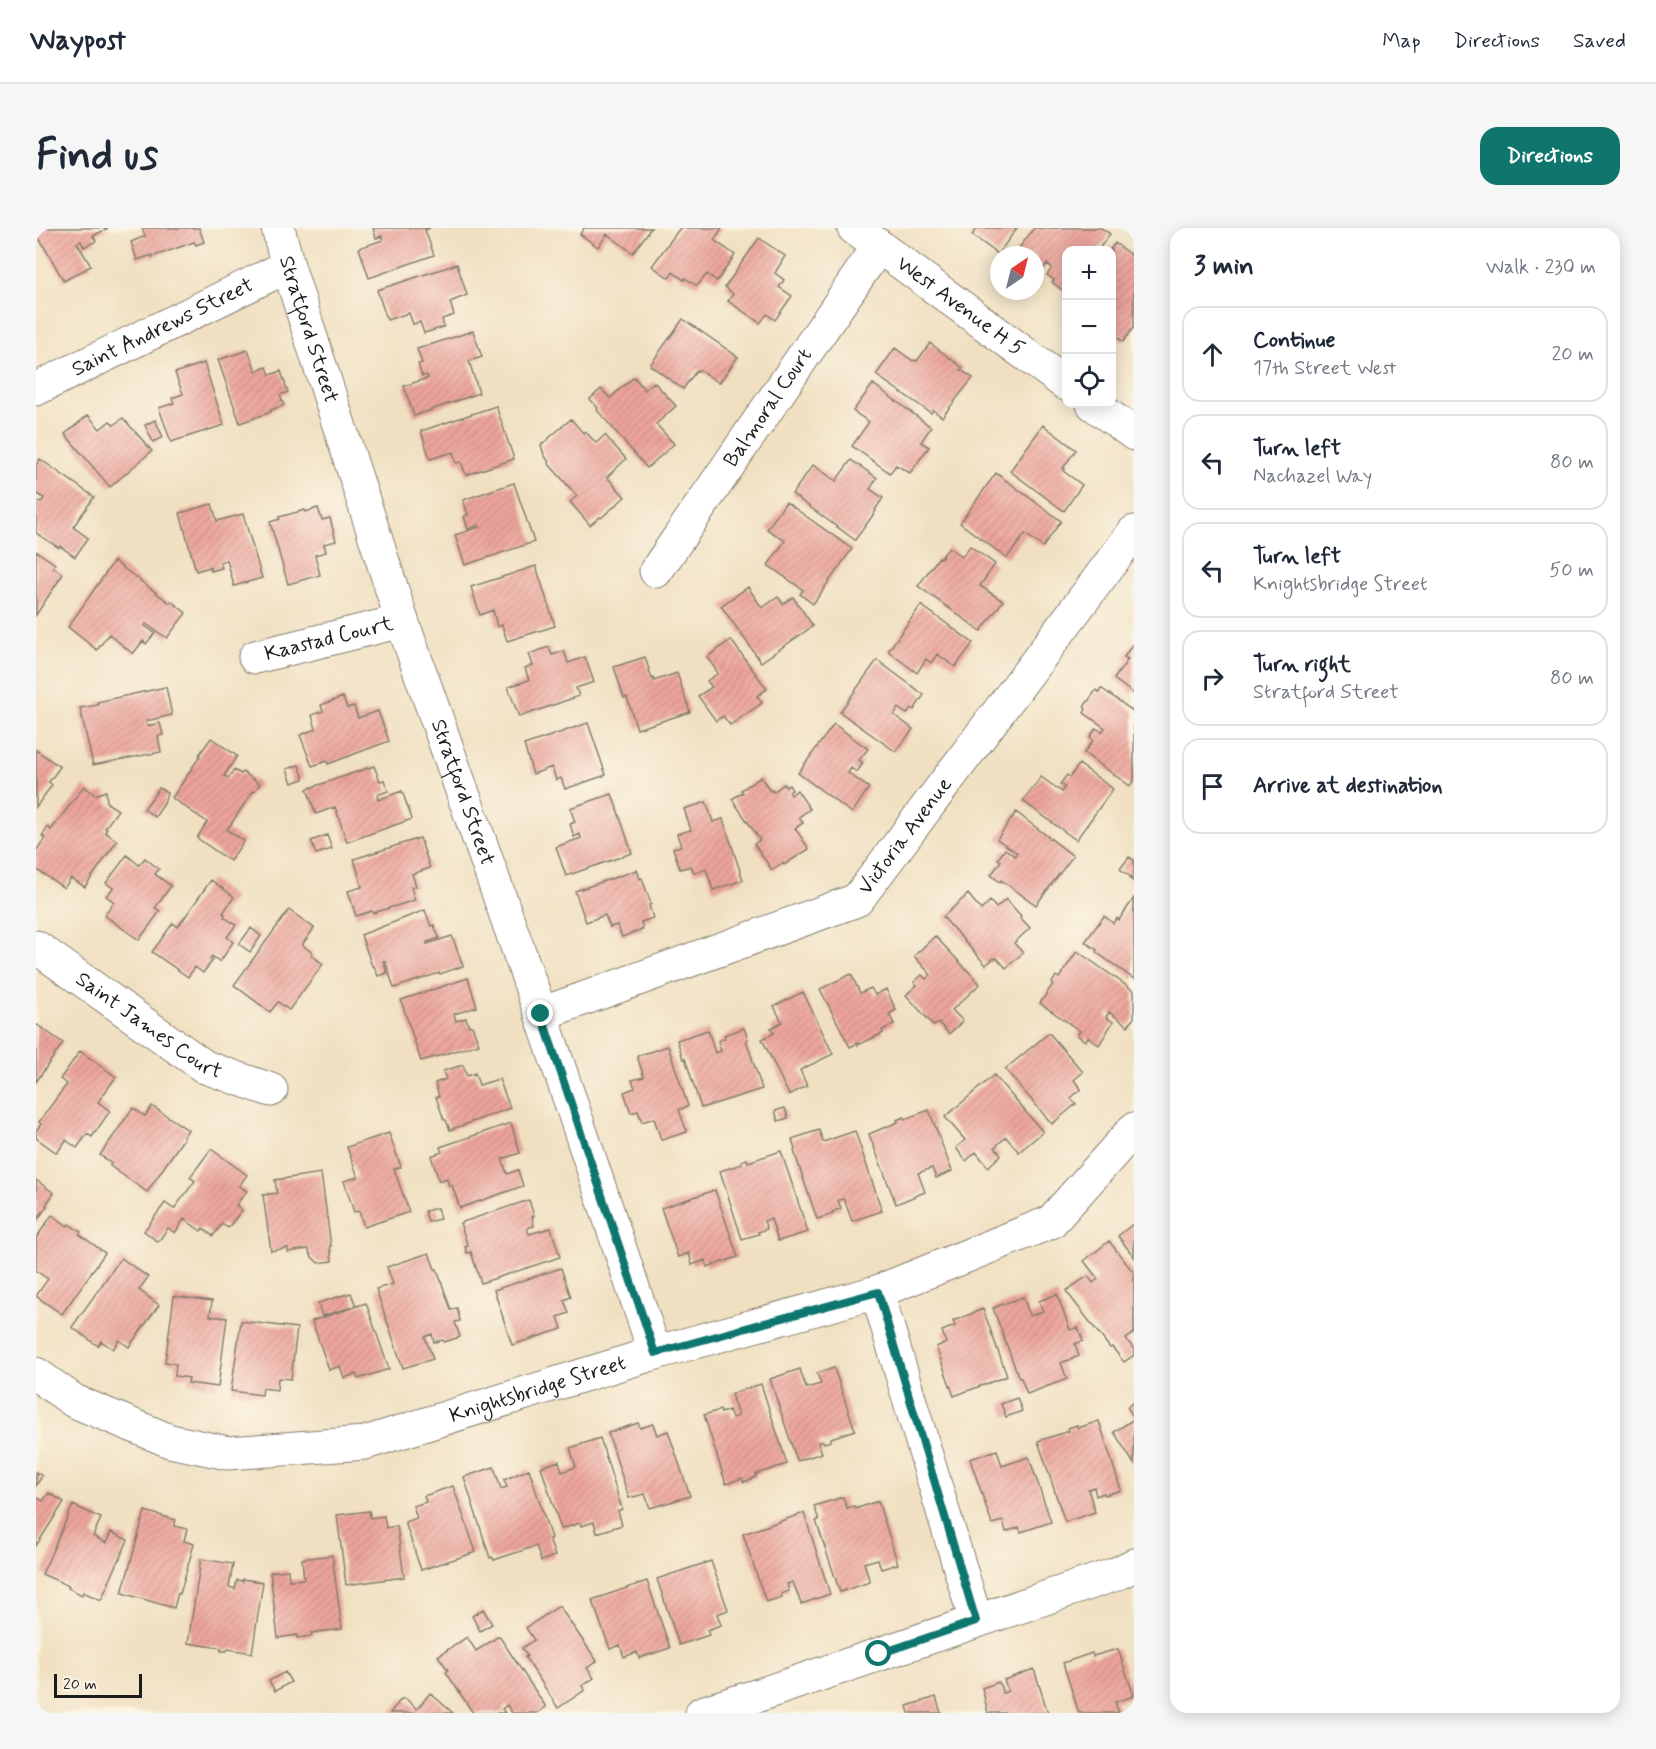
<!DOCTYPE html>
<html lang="en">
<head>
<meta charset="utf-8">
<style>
	body { margin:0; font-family:Mynerve,sans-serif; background:#f6f6f7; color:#1f2937 }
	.controls { position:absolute; right:18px; top:18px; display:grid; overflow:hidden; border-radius:12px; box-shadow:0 3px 15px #0003 }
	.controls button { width:54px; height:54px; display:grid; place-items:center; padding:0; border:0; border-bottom:2px solid #e0e1e3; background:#fff; color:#1f2937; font:30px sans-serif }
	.compass { position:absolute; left:954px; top:18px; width:54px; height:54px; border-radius:50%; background:#fff; box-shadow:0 3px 15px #0003; rotate:35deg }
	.scale { position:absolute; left:18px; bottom:15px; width:88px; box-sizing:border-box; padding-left:6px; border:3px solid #1c1c1c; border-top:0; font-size:16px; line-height:21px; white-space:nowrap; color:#1c1c1c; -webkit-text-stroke:4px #fcf5e5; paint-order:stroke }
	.stop { position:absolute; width:18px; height:18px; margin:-14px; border:4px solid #0f766e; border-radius:50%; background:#fff }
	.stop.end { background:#0f766e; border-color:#fff; box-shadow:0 2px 6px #0008 }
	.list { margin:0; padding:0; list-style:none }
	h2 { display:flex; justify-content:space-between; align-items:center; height:78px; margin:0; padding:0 24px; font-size:26px }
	h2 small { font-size:20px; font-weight:400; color:#747a83 }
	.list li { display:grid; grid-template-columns:39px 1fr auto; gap:18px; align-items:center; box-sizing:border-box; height:96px; margin:0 12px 12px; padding:0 12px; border:2px solid #e0e1e3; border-radius:18px }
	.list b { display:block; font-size:22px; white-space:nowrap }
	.list p { margin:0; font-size:20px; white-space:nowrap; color:#747a83 }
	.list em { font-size:20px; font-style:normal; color:#747a83 }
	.icon { flex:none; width:33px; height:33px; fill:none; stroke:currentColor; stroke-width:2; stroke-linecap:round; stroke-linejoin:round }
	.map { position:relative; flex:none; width:1098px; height:1485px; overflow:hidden; border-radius:18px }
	header { display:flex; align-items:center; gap:36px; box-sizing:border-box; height:84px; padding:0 30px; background:#fff; border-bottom:2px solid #e0e1e3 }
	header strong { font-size:28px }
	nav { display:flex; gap:33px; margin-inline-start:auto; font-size:21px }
	.intro { display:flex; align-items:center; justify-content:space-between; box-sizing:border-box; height:144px; padding:0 36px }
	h1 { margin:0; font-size:42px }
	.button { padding:15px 27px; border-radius:18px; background:#0f766e; color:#fff; font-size:21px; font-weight:700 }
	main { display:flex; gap:36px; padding:0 36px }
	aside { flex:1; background:#fff; border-radius:18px; box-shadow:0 3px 15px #0003 }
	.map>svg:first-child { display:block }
</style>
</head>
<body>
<header>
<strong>Waypost</strong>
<nav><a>Map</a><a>Directions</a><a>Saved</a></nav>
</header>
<div class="intro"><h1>Find us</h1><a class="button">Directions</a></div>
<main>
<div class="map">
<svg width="1098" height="1485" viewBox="0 0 1098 1485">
	<defs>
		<pattern id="building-hatch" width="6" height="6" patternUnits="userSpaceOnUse" patternTransform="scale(1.5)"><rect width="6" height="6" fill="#eca49b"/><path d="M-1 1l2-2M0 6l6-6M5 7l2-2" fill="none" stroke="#ca8d85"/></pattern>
	</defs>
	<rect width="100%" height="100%" fill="#fcf5e5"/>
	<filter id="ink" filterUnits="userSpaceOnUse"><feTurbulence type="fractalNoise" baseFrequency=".0167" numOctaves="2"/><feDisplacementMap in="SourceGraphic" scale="12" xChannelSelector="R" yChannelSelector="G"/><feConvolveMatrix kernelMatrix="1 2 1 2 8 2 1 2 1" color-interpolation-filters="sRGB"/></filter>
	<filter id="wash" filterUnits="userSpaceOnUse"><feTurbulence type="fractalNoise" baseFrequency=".008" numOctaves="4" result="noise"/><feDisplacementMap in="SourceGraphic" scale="24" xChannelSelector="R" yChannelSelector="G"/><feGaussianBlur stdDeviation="1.35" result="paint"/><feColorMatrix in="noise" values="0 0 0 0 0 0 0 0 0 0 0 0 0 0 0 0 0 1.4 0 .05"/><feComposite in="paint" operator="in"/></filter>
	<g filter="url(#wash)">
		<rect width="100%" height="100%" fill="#f0e0c1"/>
		<g id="blocks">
			<!-- building -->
			<path fill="url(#building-hatch)" d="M0,0H72L57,8L60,13L48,19L45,13L41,15L55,38L28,53L0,5Z
				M106,0H163L168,14L160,17L158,14L116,29V27L101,32L95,14L109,8Z
				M337,0H394L389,2L398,27L333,50L323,20L347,12L346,8L340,10Z
				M548,0H615L597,25L571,6L562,19L544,6Z
				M644,0H686L678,12L699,27L681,53L671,46L661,58L649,50L648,52L637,44L633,50L616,38Z
				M941,0H981L962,26L936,7Z
				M998,0H1065L1074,6L1062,22H1030V65L1016,54L1018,52L1011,47L1016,40L1011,36L999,52V27H978Z
				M723,10L749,28L739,45L748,52L743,59L756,68L739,92L731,86L724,95L692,73L697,66L689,59Z
				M1079,15L1095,27L1098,23V99L1087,114L1076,105V22H1074Z
				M421,36L431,67L414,74L418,87L406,91L408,99L388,105L384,94L377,96L373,85L351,92L341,62Z
				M647,91L702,129L683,155L664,142L663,143L661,142L647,161L614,137Z
				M437,103L446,129L433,133L443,165L378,188L368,158L392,150L391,147L386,148L382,136L386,135L381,121Z
				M894,115L927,140L925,142L937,150L906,189L897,182L895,185L840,147L859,120L877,133L878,132L881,133Z
				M212,122L220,143L231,139L234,147L245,143L252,164L244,167L248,177L235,182V184L204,195L182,132Z
				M168,135L188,197L135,214L123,180L138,175L136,170L147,166L139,145Z
				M598,149L609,162L618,154L640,178L620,196L638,216L611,240L561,182L562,180L554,171L565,161L574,170Z
				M837,156L895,199L885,214L893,219L874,245L860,237L854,245L816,218L833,194L817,183Z
				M460,178L478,231L430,247L425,234L420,235L417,224L394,231L385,203Z
				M52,187L64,201L74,193L78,197L87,190L116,223L74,259L29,206Z
				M535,191L547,205L549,203L560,215L569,207L590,231L571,249L589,269L565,290L564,289L554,297L534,274L541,268L512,235L513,234L508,227L505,217Z
				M119,192L127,209L117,214L109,197Z
				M1007,197L1040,222L1027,240L1029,241L1027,243L1046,257L1028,283L974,243Z
				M4,231L58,269L37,299L52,310L39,329L24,318L23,320L0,305V272L5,275L8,270L0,265V237Z
				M815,232L841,250L834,261L847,270L839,282L840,283L819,312L756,266L777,237L800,253Z
				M960,245L1025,293L1007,319L989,306L971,330L924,295Z
				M478,255L498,314L429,337L419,307L444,299L443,297L432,301L428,288L432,287L427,272Z
				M750,274L816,321L777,376L764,366L767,362L732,337L749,313L731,301Z
				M176,276L181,293L207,286L226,350L198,358L191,332L184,334L186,340L175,343L174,339L160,343L144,285Z
				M282,280L286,292L294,290L300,313L288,316L290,324L279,327L284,347L252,356L234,294L244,291L243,289L269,282V284Z
				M934,318L959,336L944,358L967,373L945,403L882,358L903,329L905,330L913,319L926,329Z
				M0,323L19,336L17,339L27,346L0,387Z
				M78,333L134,375L135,373L150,385L131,410L110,396L109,398L119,405L110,416L107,413L97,426L73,406L61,422L32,399Z
				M500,338L519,398L471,413L466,397L461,399L457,382L444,387L435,359Z
				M712,359L726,380L742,369L747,376L757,369L777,398L725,434L685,378Z
				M885,377L937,415L919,439L901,426L895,435L890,431L881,445L852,423Z
				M695,412L731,461L721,468L726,475L694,497L687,488L680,493L662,468L676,459L671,453L682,445L671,429Z
				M1098,414V466L1078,451L1092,431L1088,429Z
				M513,419L516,427L528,423L532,435L549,429L558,454L540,460L543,468L483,489L472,459L493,452L489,440L497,437L493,426Z
				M609,429L616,451L618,450V453L641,445L654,484L601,501L591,469L588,470L578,439Z
				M841,432L888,467L878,482L875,480L871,486L862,480L858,487L877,501L860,524L804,484Z
				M130,459L136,487L110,493L111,498L124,495L127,507L122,508L125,524L57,537L44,480L62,477L61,474Z
				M1065,460L1098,484V552L1094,558L1048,525L1057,512L1054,509L1060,500L1066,504L1069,500L1048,485L1050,481L1048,479L1060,462L1063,464Z
				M307,469L311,480L318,478L322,490L342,483L353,513L292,536L291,533L276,538L264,507L280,501L276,487L287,483L285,477Z
				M552,495L570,547L529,561L525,550L520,552L516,539L497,546L488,517Z
				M798,496L832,521L823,532L827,535L821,544L815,540L812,545L833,560L816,585L762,545Z
				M175,510L201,528L188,548L193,550L198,542L205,546L207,544L224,556L218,564L217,563L191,602L208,613L194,633L161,610L171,594L136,570L164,528L163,527Z
				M0,522L24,539L13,554L16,557L0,579Z
				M1043,536L1077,561L1040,612L987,573L1005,549L1026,564L1029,559L1024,556L1031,547L1034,549Z
				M263,537L268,551L256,555L251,541Z
				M338,538L344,553L348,552L352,563L341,567L342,572L366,563L376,591L311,614L299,579L280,586L271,561Z
				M725,549L734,563L736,562L737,564L748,556L750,559L753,557L756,562L753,564L755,567L761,562L774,581L763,589L767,595L759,600L773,621L748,637L747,635L736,642L718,616L724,612L696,571L707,564L705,562Z
				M48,558L59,567L70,563L71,575L82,582L69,600L71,601L69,604L81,613L49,659L35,650L28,660L0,641V623L9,610L6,608L12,599L15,602Z
				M123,560L131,565L128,576L119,589L108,581Z
				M576,566L596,625L530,648L520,619L545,610L544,606L538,609L534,596L539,594L534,580Z
				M670,574L677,594L687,591L707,652L677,662L670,641L658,645L655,638L644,641L637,620L645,618L641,606L655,602L648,581Z
				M980,584L1037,628L1000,677L965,652L964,654L955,647L965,633L962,631L969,621L979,628L981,625L961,611Z
				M291,607L296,621L280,626L275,613Z
				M384,610L394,640L376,646L380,658L375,659L379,672L337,685L336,683L320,688L312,663L326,659L318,631Z
				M91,627L103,637L109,630L123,641L119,646L135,658L119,680L124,683L103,712L68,687L78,674L70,668L77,660L70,655Z
				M1093,629L1098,632V654L1094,651L1096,650L1084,641Z
				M601,642L604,651L606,650L615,676L613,677L617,690L605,694L607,701L586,709L581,697L574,699L569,687L550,694L539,663Z
				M175,652L198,669L187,685L189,686L188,689L200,697L191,709L197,714L184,734L176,728L174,731L177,732L167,745L159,739L152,749L116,724L137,695L142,699Z
				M932,666L945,682L954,673L960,680L970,671L985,688L984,689L994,700L978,715L987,725L970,740L961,730L959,731L958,730L950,737L907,689Z
				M1098,670V751L1060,724L1061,722L1049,714L1068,688L1077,695L1081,690L1083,692Z
				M253,682L278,700L266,717L277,725L275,727L287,736L253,782L242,774L234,784L198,757Z
				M389,682L395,698L398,697L403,710L391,714V716L416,708L427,738L404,746L403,745L358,760L349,733H347L351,745L342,748L338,738H336L325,707Z
				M215,700L225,708L214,724L203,716Z
				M899,708L944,756L916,782L927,793L913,806L903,795L898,798L870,767L881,757L878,754L886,747L890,751L895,747L878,728Z
				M1041,723L1098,763V790L1092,798L1073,784L1070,789L1077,794L1063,817L1052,809L1049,813L1041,807L1044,803L1004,775L1017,756L1016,755L1020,748L1023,750Z
				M815,746L824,765L835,760L839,767L850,761L860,782L853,786L858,796L846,802L847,805L822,817V815L814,819L784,761Z
				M432,750L441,779L418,786L420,793L430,790L433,798H436L443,816L385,833L365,772Z
				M767,764L797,826L764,842L771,858L753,867L726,811L738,805L735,800L746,794L738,778Z
				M0,796L27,815L0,854Z
				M708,800L712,811L710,812L726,861L665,880L649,830L647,831L641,812L672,802L679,825L685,823L682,813L689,810L688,807Z
				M1013,805L1047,844L1038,852L1045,861L1035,870L1040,876L1016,896L969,841Z
				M632,818L652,878L643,882L651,904L625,912L618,890L606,894L602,883L595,885L588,864L599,860L596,852L608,849L601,828Z
				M44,823L80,849L62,874L74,883L56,909L51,906L41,920L30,912L21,925L0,910V903L5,896L3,894L31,856L24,851Z
				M427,837L431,848L439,845L443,857L463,851L474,880L414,902L410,892H408L400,869L403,868L399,855L410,851L407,843Z
				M958,847L1007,904L983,924L970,909L959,919L965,927L952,939L940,924L930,933L920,920L929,912L909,889Z
				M116,878L152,902L147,909L148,910L111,964L74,938L75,935L64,927L97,880L109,888Z
				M749,880L752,890L742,893L739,883Z
				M893,882L916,943L900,950L896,940L882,945L889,964L860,976L833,906L862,894L861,892L868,889L869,891Z
				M475,895L484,925L466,931L471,946L482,942L487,958L424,980L416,957L413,958L411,950L403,953L395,928L406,924L404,919Z
				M783,902L787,914L819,903L846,983L816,993L808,971L802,972L805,980L796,984L797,986L781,991L758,923L759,922L756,911Z
				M353,905L365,939L358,941L373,984L328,999L323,983L318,984L308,953L322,949L311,919Z
				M175,921L211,947L203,958L211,963L200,977L206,982L192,1000L186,996L177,1008L167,1000L165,1003L148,991L139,1005L132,1000L122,1014L108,1003L129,975L138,981L159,953L154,949Z
				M745,923L772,1004L742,1013L735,991L728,993L731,1001L722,1004L723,1006L706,1011L684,943L706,936L705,933L711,931L712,934Z
				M285,945L295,1018H294L296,1033L282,1035L276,1029L272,1021L252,1024V1020L235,1023L227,967L241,965L239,952Z
				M0,952L18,965L10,977L11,978L0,994Z
				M679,962L702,1029L671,1039L669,1032L656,1037L653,1025L642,1029L625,980Z
				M493,972L498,988L496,989L498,998L491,1000L493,1006L515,1000L524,1029L445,1055L435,1024L431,1025L429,1019L432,1018L424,995Z
				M401,980L404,991L392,994L389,983Z
				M16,987L32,998L33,996L45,1004L43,1006L69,1025L26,1086L0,1068L12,1051L0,1043V1010Z
				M1098,995V1029L1082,1008Z
				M1073,1013L1098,1045V1105L1090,1111L1098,1121V1127L1088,1134L1076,1119L1074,1120L1030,1063L1052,1048L1057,1055L1062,1051L1048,1033Z
				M393,1025L399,1041H401L415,1082L421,1080L424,1093L419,1094L424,1109L408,1114L407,1112L398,1114L396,1106L389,1109L397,1131L367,1140L340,1061L357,1056L351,1039Z
				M85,1030L112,1049L103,1062L123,1077L93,1119L83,1112L77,1121L65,1113L62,1118L36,1099Z
				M525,1040L535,1069L528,1072L533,1085L522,1089L526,1101L476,1117L458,1062Z
				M315,1065L320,1078L286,1088L282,1075Z
				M1021,1066L1034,1102L1042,1099L1047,1113L1039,1116L1043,1128L1025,1135L1031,1151L991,1166L985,1150H983L957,1080L987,1069L994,1088L1007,1083L1003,1073Z
				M138,1068L176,1073L174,1088L191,1090L182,1159L152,1155L153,1150L139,1148L140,1136L129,1134Z
				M330,1075L353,1141L322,1151L320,1146L308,1150L304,1138L293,1142L276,1093Z
				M947,1081L971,1148L918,1168L900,1119L910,1115L906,1103L919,1098L917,1093Z
				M205,1093L261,1100L255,1151L242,1150L241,1162L227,1160L226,1167L195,1163Z
				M798,1140L819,1202L795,1210V1213L788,1215L787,1213L782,1214L786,1225L761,1233L734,1151L764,1141L770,1160L785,1156L781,1145Z
				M725,1156L751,1236L720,1246V1249L708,1254L706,1250L690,1256L668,1187L684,1182L685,1185L693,1182L696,1190L702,1188L695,1166Z
				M981,1170L986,1183L970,1189L965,1176Z
				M1098,1174V1190L1091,1179Z
				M1098,1191V1236L1078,1204Z
				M1063,1193L1085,1262L1069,1267L1068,1265L1060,1268L1058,1259L1052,1261L1059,1284L1029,1294L1002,1213L1033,1203L1032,1200L1041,1197L1042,1200Z
				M602,1195L604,1200L617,1196L621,1207L632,1203L654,1268L614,1280L609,1266L593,1270L572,1205Z
				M564,1210L586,1281L582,1283L586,1297L561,1305L558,1294L545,1298L544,1295L525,1301L505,1239L523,1233L526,1244L540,1239L534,1220Z
				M961,1222L966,1238L993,1229L1015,1294L985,1304L983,1299L970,1304L967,1293L956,1296L934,1231Z
				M458,1239L465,1261L471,1259L468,1252L493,1241L515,1310L513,1311L519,1328L505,1333L500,1318L458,1332L456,1329L454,1330L428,1249Z
				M0,1244L6,1248L0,1258Z
				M417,1258L440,1324L385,1342L369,1294L381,1290L377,1278L390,1274L388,1268Z
				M13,1265L28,1274L0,1318V1269L7,1273Z
				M807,1269L811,1280L818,1278L819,1281L842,1273L862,1336L845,1341L842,1331L828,1335L834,1354L804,1364L780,1293L783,1292L778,1278Z
				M37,1277L65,1290L57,1308L70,1315L75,1304L92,1312L65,1372L47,1364L46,1367L32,1360L33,1358L6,1346Z
				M109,1283L140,1292L138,1298L151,1301L148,1313L158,1316L144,1366L142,1365L138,1380L86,1365Z
				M333,1283L334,1290L348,1288L350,1300L361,1298L368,1349L310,1357L301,1287Z
				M768,1285L794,1366L765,1376L757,1354L751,1356L753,1363L745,1366L746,1369L730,1374L707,1306Z
				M296,1327L306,1401L275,1405L276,1408L261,1410V1407L242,1410L234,1344L252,1342L253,1352L268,1351L266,1331Z
				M165,1331L197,1336L193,1359L199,1361L201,1352L207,1353V1351L227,1354L216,1425L192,1421L191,1423H185V1420L152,1415Z
				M675,1333L692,1382L681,1386L685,1397L671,1402L673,1407L643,1417L621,1351Z
				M611,1353L634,1420L603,1430L601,1424L588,1429L584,1417L574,1421L556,1372Z
				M523,1378L561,1433L551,1440L558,1450L546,1458L549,1462L522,1480L489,1429L491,1428L486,1420L498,1412L490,1400Z
				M447,1381L456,1396L444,1403L436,1388Z
				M463,1408L510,1479L501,1485H476L471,1477L466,1481L469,1485H437L410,1444L412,1442L402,1428L431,1409L440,1423Z
				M1082,1421L1098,1468L1079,1474L1083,1485H1043L1027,1435L1056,1425L1057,1428Z
				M998,1441L1012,1485H952L946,1460L963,1454L967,1465L972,1463L968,1452Z
				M249,1444L255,1454L239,1463L233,1453Z
				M394,1465L417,1485H354L365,1471H370L381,1481Z
				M900,1469L905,1485H873L871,1478Z"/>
		</g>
	</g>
	<g filter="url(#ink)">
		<use href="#blocks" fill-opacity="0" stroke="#867e6e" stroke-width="1.5"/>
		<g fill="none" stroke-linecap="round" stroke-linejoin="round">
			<defs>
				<g id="minor">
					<path id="s1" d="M242,0L252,38L366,393L505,786L619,1125"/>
					<path id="s2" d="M818,0L1030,156"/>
					<path id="s3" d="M0,161L252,38"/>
					<path d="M1057,176L1098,206"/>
					<path id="s4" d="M620,343L843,18"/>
					<path id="s5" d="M219,429L366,393"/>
					<path id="s6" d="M0,719L169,839L235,862"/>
					<path id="s7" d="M505,786L821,672L1098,304"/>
					<path d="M841,1064L940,1393"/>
					<path id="s8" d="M0,1146L38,1173L134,1213L192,1225L329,1215L619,1125L841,1064L1015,994L1098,901"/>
					<path d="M666,1485L723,1467L1080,1346L1098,1337"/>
				</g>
			</defs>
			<!-- minor casing -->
			<use href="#minor" stroke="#867e6e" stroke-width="35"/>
			<!-- minor -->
			<use href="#minor" stroke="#fff" stroke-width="33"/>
		</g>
	</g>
	<g fill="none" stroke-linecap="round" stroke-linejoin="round" filter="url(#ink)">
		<!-- route -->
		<path stroke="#0f766e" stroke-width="8" d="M505,786L619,1125L842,1064L940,1393L843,1426"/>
	</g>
	<g text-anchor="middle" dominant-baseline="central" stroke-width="5" stroke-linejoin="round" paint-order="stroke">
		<!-- street labels -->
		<g font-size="21" fill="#1c1c1c" stroke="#fcf5e5">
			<text stroke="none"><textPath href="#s2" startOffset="132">West Avenue H 5</textPath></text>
			<text stroke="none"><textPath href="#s3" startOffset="141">Saint Andrews Street</textPath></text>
			<text stroke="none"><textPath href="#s1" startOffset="106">Stratford Street</textPath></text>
			<text stroke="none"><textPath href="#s4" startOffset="198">Balmoral Court</textPath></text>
			<text stroke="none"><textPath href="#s5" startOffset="76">Kaastad Court</textPath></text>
			<text stroke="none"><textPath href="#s1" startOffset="594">Stratford Street</textPath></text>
			<text stroke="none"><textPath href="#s7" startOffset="416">Victoria Avenue</textPath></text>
			<text stroke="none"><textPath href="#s6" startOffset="138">Saint James Court</textPath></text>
			<text stroke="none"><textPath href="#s8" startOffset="528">Knightsbridge Street</textPath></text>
		</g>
	</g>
</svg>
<div class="controls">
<button>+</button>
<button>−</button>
<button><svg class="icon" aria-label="locate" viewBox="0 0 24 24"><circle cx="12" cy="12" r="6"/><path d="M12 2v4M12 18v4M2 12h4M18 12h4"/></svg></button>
</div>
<svg class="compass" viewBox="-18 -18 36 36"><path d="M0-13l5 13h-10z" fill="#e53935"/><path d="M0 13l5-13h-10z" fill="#747a83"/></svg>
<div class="scale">20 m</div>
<div class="stop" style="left:843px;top:1426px"></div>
<div class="stop end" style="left:505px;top:786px"></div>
</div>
<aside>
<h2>3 min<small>Walk · 230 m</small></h2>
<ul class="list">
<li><svg class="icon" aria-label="ahead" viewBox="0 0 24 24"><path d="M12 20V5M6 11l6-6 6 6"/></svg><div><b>Continue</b><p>17th Street West</p></div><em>20 m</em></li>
<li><svg class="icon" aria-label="left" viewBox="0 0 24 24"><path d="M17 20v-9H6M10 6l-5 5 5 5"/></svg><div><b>Turn left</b><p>Nachazel Way</p></div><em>80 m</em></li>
<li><svg class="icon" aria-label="left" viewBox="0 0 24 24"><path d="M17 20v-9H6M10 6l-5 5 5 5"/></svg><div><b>Turn left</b><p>Knightsbridge Street</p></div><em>50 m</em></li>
<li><svg class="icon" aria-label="right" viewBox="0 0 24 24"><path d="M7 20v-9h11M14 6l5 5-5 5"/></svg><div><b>Turn right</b><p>Stratford Street</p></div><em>80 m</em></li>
<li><svg class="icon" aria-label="arrive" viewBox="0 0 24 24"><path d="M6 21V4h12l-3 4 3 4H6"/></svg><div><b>Arrive at destination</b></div></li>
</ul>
</aside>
</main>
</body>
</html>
